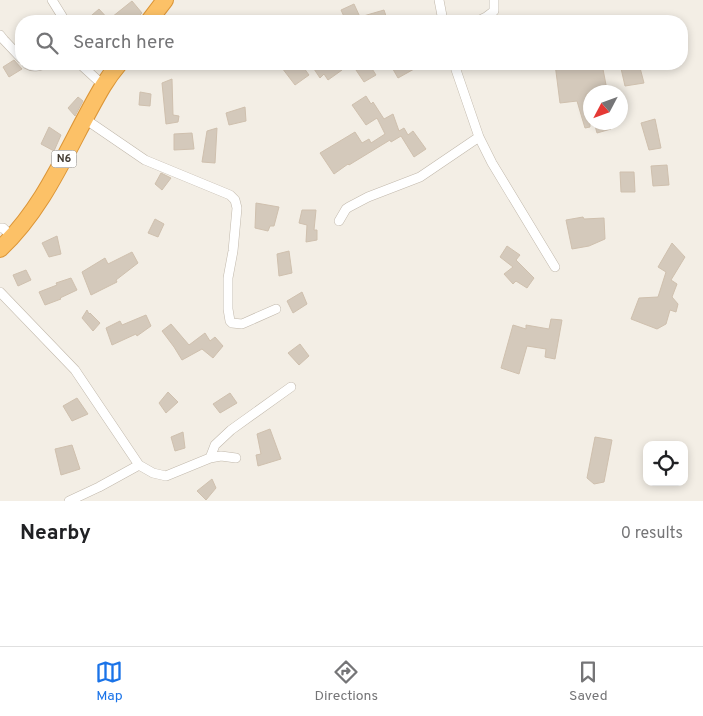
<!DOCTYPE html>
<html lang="en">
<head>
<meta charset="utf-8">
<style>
	body { margin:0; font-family:Overpass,sans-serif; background:#f2f2f2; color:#202124 }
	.controls { position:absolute; right:15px; bottom:15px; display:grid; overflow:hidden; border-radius:10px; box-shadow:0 2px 8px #0003 }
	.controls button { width:45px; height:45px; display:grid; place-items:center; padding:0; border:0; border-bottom:1px solid #e0e0e0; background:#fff; color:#202124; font:25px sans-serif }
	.compass { position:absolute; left:583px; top:85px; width:45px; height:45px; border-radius:50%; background:#fff; box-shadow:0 2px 8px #0003; rotate:229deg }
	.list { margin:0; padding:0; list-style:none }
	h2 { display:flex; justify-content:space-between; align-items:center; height:65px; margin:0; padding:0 20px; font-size:21px }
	h2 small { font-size:16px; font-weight:400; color:#757577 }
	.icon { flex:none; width:28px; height:28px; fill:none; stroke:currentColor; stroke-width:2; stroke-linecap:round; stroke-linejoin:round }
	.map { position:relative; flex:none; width:703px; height:501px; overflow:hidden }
	.search { position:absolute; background:#fff; box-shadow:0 2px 8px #0003; left:15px; right:15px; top:15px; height:55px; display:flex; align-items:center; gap:12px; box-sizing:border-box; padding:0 18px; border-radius:20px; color:#757577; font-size:19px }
	.sheet { height:145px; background:#fff }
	nav { display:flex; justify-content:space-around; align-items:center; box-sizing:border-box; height:70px; border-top:1px solid #e0e0e0; background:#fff; font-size:14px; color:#757577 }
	nav a { display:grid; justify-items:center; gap:2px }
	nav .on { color:#1a73e8 }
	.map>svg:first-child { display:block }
</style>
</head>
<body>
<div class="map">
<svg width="703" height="501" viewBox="0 0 703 501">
	<rect width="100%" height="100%" fill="#f3eee5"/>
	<!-- building -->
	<path fill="#d4c9bb" stroke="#cfc0ae" d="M132,1L142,13L134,21H115L112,17Z
		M354,4L360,17L384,10L387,19L380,21H346L341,10Z
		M99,9L110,21H85Z
		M14,60L22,69L9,77L3,67Z
		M279,64H301L309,75L295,85Z
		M321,64H338L342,70L328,80L324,74L320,78L314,69Z
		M368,64H369L376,75L364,82L356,70Z
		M390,64H423L398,78Z
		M555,64H602L607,90L586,94L588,107L590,106V127L585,128L577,101L560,103Z
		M620,64H639L644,83L625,86Z
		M172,79L173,115L179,116L178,122L166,124L162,83Z
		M140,92L151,94L150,106L139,105Z
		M366,96L371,104L373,102L384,119L393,114L399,131L404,128L408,135L413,131L426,149L414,157L401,136L391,142L390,140L349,165L348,164L334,174L320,153L355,132L362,143L369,139L371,143L385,134L377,118L366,125L352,105Z
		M78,97L83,101L75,116L68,108Z
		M245,107L246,121L229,125L226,113Z
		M655,119L661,148L649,150L641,123Z
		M594,122H610L611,129L597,133Z
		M49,127L61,135L54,151L41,144Z
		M217,128L215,163L202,162L207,131Z
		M192,133L194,149L174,150V134Z
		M667,165L669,185L653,186L651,166Z
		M620,172H634L635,192H621Z
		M161,173L171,178L162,190L155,184Z
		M256,203L279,207L274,226H270L268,231L255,228Z
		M302,210H316L314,230H317V240L306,242L307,225L299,223Z
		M583,217L584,219L604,218L605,239L589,246L572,249L566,220Z
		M155,219L164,224L158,237L148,233Z
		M57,236L61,254L49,257L42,243Z
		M672,243L685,257L671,280L677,284L672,297L678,304L676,312L670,310L666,324L657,329L631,319L639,298L658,297L666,272L658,267Z
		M507,246L520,255L516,260L534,278L527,288L516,281L513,284L504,274L513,267L500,257Z
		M289,251L292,273L279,276L277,254Z
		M132,252L138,263L116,280L117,282L91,295L82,272L105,258L108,264Z
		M26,270L31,280L18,286L13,275Z
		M71,278L77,290L60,298L61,299L45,305L39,292L57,285L56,283Z
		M302,292L307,304L293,313L287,301Z
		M87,310L89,314L90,313L100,323L93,331L82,318Z
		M146,315L151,326L137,336L136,334L112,345L106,328L120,321L122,325Z
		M551,319L562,320L555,359L545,357L546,349L527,346L519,374L501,368L513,325L526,329V325L549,329Z
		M171,324L189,345L205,333L210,341L215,337L223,346L213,358L202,349L182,360L174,347L162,331Z
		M300,344L309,356L299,365L288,353Z
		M168,392L178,402L166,413L159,403Z
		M230,393L237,403L220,413L213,404Z
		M77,398L88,414L72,421L63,406Z
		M270,429L281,459L258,466L256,455L261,454L257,434Z
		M183,432L185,448L175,451L171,437Z
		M595,437L612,440L604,482L594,484L587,478Z
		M72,445L80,469L61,475L55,449Z
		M212,479L216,488L206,500L197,491Z"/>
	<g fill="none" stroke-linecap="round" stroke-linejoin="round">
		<defs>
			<path id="street" d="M52,0L65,21
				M439,0L443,21
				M478,21L486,17L494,11V0
				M0,35L4,40L21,58
				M27,64C33,68 39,66 45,64
				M80,64L103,85
				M454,64L479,137L492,163L555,267
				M85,119L145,160L230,195L235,200L237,208L233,251L228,278V309L230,321L232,323L242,324L276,309
				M339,221L346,209L349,207L368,197L420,177L479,137
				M0,228H3L12,237
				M0,292L75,370L139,465L153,473L166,476L210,458L221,456L236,458
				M210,458L215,445L231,430L291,387
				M69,501L99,487L139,465"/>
			<path id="highway" d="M149,21L165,0
				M0,249C48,204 70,141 103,86C108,78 113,71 119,64"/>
		</defs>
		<!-- street casing -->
		<use href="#street" stroke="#c1b8ab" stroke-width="10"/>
		<!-- highway casing -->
		<use href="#highway" stroke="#db9537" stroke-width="18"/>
		<!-- street -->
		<use href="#street" stroke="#fff" stroke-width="9"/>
		<!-- highway -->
		<use href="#highway" stroke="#fcc167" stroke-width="16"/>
	</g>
	<g text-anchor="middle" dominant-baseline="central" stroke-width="4.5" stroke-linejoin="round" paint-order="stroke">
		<!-- shield labels -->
		<rect fill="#fff" stroke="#7d7872" stroke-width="1" x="51.5" y="150.5" width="25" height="17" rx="4"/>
		<g font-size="11" font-weight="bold" fill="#453e35">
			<text x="64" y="159">N6</text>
		</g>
	</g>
</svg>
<div class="controls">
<button><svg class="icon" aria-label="locate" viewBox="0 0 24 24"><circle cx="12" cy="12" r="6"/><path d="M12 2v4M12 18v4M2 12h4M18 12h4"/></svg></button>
</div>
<svg class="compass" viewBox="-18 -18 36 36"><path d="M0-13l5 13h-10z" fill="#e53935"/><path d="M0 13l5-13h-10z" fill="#757577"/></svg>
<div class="search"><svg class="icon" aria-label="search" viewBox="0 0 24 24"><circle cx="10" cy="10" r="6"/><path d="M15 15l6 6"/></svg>Search here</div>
</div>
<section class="sheet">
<h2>Nearby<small>0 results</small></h2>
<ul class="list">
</ul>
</section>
<nav>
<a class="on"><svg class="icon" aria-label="map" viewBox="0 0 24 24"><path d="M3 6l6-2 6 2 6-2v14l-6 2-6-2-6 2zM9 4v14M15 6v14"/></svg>Map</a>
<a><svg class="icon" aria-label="directions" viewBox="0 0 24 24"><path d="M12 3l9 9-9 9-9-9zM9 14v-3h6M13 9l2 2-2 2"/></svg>Directions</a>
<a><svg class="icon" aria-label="saved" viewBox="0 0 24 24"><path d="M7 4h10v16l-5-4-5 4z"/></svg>Saved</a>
</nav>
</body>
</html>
